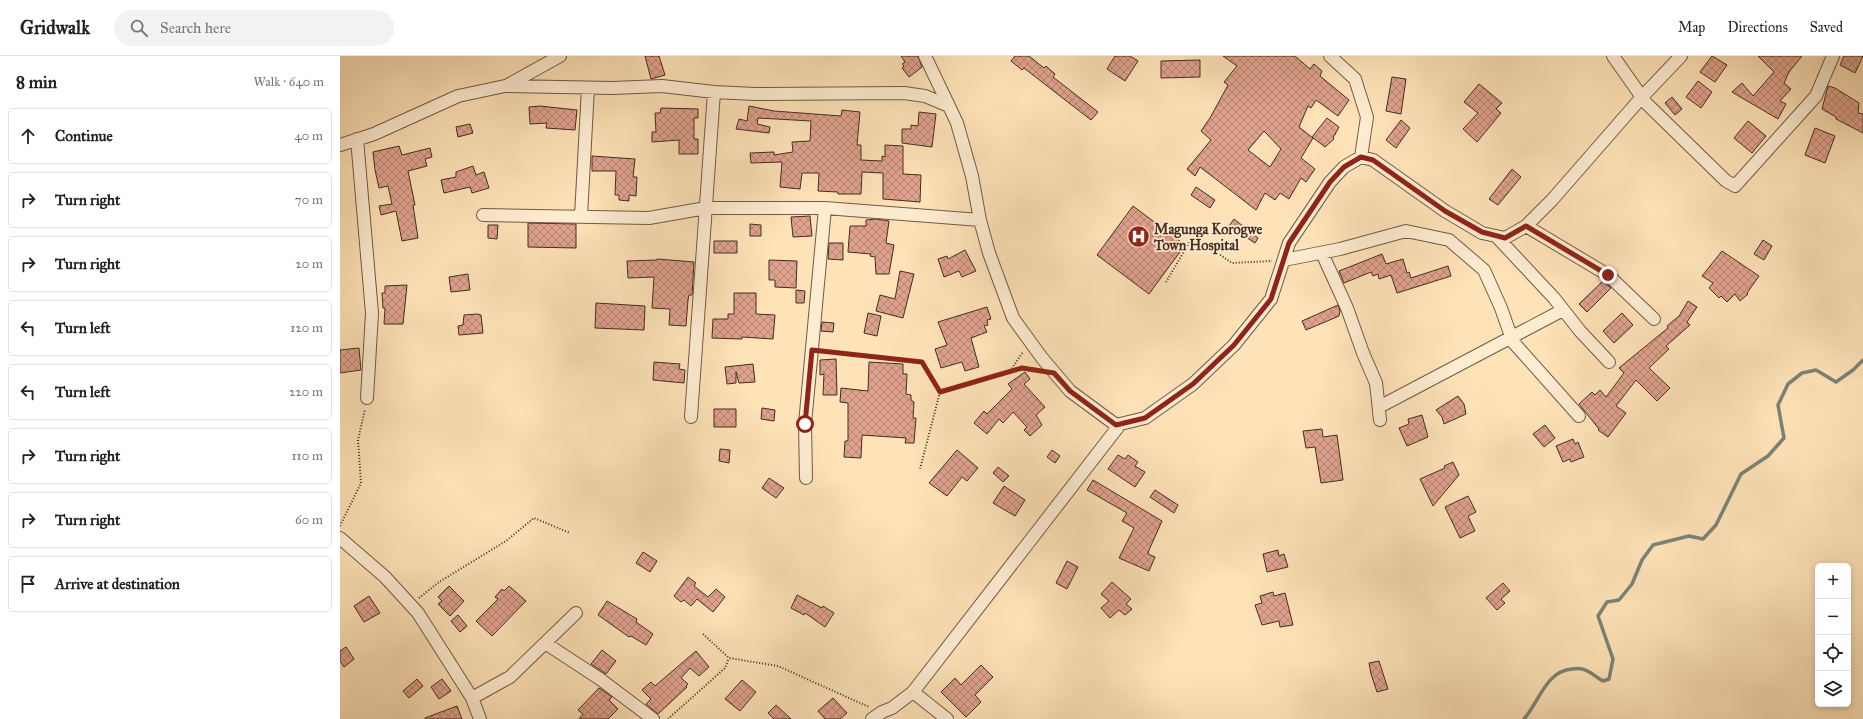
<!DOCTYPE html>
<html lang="en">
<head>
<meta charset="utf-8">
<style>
	body { margin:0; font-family:"IM FELL Great Primer",serif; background:#f2f2f2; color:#222 }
	.controls { position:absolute; right:12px; bottom:12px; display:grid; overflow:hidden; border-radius:6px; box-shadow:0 2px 6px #0003 }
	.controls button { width:36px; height:36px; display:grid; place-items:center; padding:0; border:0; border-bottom:1px solid #e0e0e0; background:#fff; color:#222; font:20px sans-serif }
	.stop { position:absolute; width:12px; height:12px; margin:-9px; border:3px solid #8f2418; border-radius:50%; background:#fff }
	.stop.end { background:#8f2418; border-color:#fff; box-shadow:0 1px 4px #0008 }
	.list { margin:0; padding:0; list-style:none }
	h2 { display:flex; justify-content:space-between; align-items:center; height:52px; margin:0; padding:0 16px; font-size:17px }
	h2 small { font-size:13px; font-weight:400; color:#767676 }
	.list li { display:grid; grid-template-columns:26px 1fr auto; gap:12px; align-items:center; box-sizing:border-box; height:56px; margin:0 8px 8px; padding:0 8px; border:1px solid #e0e0e0; border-radius:6px }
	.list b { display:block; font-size:15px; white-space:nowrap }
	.list em { font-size:13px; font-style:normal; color:#767676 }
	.icon { flex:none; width:22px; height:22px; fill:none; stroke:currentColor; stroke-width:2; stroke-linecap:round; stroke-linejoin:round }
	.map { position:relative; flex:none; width:1523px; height:663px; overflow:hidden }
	header { display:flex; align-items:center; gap:24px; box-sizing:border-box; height:56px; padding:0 20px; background:#fff; border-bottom:1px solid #e0e0e0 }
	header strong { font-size:19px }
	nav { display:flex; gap:22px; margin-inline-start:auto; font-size:14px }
	.search { width:280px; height:36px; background:#f2f2f2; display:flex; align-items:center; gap:10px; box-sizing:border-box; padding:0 14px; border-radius:22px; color:#767676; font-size:15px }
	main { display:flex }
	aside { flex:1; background:#fff }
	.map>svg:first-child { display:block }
</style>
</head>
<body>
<header>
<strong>Gridwalk</strong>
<div class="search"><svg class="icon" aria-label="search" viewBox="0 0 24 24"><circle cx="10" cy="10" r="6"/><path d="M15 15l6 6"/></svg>Search here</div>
<nav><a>Map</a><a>Directions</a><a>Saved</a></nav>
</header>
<main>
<aside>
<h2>8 min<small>Walk · 640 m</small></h2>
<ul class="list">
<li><svg class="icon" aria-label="ahead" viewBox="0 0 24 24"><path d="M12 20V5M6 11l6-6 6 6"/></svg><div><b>Continue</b></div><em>40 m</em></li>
<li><svg class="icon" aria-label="right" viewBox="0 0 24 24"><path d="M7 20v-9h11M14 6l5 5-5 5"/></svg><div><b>Turn right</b></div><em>70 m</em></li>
<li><svg class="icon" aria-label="right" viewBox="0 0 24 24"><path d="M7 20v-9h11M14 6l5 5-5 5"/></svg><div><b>Turn right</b></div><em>20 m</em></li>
<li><svg class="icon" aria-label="left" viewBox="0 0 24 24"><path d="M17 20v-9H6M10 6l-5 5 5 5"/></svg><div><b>Turn left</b></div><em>120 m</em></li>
<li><svg class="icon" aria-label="left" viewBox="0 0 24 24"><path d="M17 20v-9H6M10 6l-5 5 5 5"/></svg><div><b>Turn left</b></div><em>220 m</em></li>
<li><svg class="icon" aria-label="right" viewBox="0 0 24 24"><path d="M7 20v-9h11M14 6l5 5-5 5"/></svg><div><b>Turn right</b></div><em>110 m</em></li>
<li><svg class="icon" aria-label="right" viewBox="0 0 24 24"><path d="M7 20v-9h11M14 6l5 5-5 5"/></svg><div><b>Turn right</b></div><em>60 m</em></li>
<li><svg class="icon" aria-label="arrive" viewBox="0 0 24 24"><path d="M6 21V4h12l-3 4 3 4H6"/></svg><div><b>Arrive at destination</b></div></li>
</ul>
</aside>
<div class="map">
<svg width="1523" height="663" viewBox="0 0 1523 663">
	<defs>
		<pattern id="building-cross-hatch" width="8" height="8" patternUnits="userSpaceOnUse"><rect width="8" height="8" fill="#dfa28d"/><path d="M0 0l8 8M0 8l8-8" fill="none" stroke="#b68473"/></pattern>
	</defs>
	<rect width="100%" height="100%" fill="#fee2b8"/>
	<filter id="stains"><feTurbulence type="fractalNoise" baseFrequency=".005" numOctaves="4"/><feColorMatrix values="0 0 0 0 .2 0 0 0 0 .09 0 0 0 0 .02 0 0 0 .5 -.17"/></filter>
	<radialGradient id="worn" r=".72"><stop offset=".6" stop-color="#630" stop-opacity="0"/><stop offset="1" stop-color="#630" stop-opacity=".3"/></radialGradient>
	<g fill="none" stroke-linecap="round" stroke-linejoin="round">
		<!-- stream -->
		<path stroke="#7b8476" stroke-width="3.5" d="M1184,663C1199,646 1206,615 1232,613C1235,613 1239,612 1242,613C1249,614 1257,622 1263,625L1269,623L1273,603L1258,560L1267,546L1279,544L1292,528L1302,504L1313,489L1349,480L1363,483L1376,469L1401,418L1428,400L1444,382L1438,349L1448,328L1462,317L1476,314L1496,326L1513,314L1523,304"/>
	</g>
	<!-- building -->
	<path fill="url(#building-cross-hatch)" stroke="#442c20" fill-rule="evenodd" d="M305,0H319L325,19L311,23Z
		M561,0H578L582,11L569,21L562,12L564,10L562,8L565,6Z
		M675,0H689L704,12L706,10L715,18L713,21L758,56L751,64L684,12L682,14L671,5Z
		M775,0H790L798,5L785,25L767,13Z
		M883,0H955L970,13L974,8L982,15L980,20L1009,44L998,60L976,44L971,52L968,50L959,71L973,82L961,102L975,113L966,126L961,122L949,143L940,137L935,144L925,137L916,154L860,111L855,120L847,113L871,84L861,75L870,62L888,29L884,26L897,10ZM924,75L941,93L930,111L908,94Z
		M1372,0L1387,9L1375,26L1360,16Z
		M1418,0H1462L1449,16L1444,27L1451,33L1440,45L1446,48L1438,63L1392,36L1402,27L1413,40L1434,16Z
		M1504,0H1523L1515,17L1500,9Z
		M860,4V21L821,22V5Z
		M1052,21L1066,23L1061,58L1046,55Z
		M1358,25L1372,36L1361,52L1346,41Z
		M1139,28L1162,47L1156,53L1161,57L1137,86L1123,73L1138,57L1124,46Z
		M1488,30L1495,32L1519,47L1518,57L1523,58V77L1496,63V61L1482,53Z
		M1332,41L1342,53L1335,59L1325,47Z
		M200,50L237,54L235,74L206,72L207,67L190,68L189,51Z
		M409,50L434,55L501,60L502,54L520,56L517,89H521V104L542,105V100L545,101V89L563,90V118L581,119L580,146L543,143V117L522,116L521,138H498V136L478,135L479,117H462L460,133L440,131L442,106L411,107L410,97L434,96V99L453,96L452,86L470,85L471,65L418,62L417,68L430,71L429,77L396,73L399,63L407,65Z
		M321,52L358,53V62H354V83H358V98H339V84L312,86V76H316L315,57H320Z
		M579,56L596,58L592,91L562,87V73H571V69L578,70Z
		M987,62L999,71L993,82L994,83L985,91L972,81Z
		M1061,64L1070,72L1056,92L1046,84Z
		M1408,65L1426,80L1412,97L1394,82Z
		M130,68L133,77L118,81L116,71Z
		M1475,72L1495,80L1485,107L1465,99Z
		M59,90L62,99L90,92L92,101L85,103L87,110L68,115L75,149H73L78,182L62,185L56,155L41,159L39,150L52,148L48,130L39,132L35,114L33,96Z
		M252,100L295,103L293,121H297L296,140L289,139V145L279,144V139H275L276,115H252Z
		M133,110L136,119L144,116L149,132L132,137L130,131L104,137L101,124L116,121V116Z
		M1172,113L1181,121L1158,149L1149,143Z
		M856,131L875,144L870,152L851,139Z
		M793,150L845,189L809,238L757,199Z
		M470,160L472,180L453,181L451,161Z
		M536,163L549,165L546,187L554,189L549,218H536L535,201L530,200L531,198L508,196L510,170H526V164Z
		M894,163L918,182L915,187L889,170Z
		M188,167L236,168V192L188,191Z
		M410,168L421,169V180H410Z
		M148,169H158L157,183L148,182Z
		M1423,184L1432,190L1424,204L1414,198Z
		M374,185H397V197H374Z
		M489,187H503V204L488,203Z
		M625,194L636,215L622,221L619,215L604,221L598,203L607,200L608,203Z
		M1382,195L1419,220L1407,237L1408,238L1400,245L1395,238L1387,246L1381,240L1379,242L1369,232L1373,227L1362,220Z
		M1042,198L1046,208L1063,203L1067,217L1069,216L1071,222L1108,210L1111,220L1057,237L1051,219L1039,223L1038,218L1033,220L1031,216L1004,227L999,215Z
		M317,203L354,206L352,239H349L348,244L346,270L329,269L330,253L312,252L314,221L288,222L287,205L317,204Z
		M429,204L457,205L456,232L435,231V224H429Z
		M560,215L574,218L563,262L536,255L540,239L555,243Z
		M128,218L130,234L111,236L109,221Z
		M1263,225L1271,232L1247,256L1239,248Z
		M67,229L63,268H44L45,252H43L42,237H45V230Z
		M456,234L465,235L464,247H456Z
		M394,237H416V258L435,259L433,283L402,281V283L372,282L373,263H388V258H394Z
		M1348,245L1357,251L1347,266L1350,269L1326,290L1329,293L1309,312L1330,332L1317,345L1296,324L1276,350L1286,357L1268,381L1258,374L1259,373L1239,348L1252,336L1255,339L1260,334L1266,341L1284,317L1279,312L1328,272L1327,270L1339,260Z
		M256,247L305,250L304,274L255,272Z
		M998,249L1000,255L999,260L966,274L962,265Z
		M647,251L651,263L647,264L648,269L644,270L647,276L631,282L639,311L625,315L622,306L601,312L595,293L607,289L598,266Z
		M528,257L541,260L537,280L524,277Z
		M1282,257L1293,269L1274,287L1263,275Z
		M137,258L141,259L143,277L119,279L118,270L123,269L124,259Z
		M482,266L494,267L493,276L481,275Z
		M19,292L21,314L0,317V294Z
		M496,303L497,339H483L484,318L480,319V304Z
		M314,306L340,308L339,313L345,314L344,327L313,324Z
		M529,306L563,308V318H567L566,338L571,339V344L574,346L573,362H576L574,387H565L566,382L522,379L521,402L504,401L505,385H508V347L500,346L501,332L528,335Z
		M413,308L415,326L399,327L396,316V327L387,328L385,311Z
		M685,316L690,323L684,328L705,351L696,359L702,369L690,380L684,374L687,371L673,356L663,367L659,363L647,378L634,367L644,355L647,358L672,333L668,328Z
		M1118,340L1124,348L1126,358L1104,368L1102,361L1096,354Z
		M422,352L435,354L434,365L421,363Z
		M374,353H396V371H374Z
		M1082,359L1088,381L1067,390L1059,372L1069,368L1068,363Z
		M1205,369L1215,382L1204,391L1193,378Z
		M982,373L983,381L997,379L1003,424L981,427L975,391L966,392L963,375Z
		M1233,383L1235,388L1238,386L1244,401L1231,406L1230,403L1223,406L1216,390Z
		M380,393L390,394L389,407L379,405Z
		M617,394L638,412L627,425L622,421L607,440L589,427Z
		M712,394L720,400L715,407L707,401Z
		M778,399L785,403L788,399L798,406L795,410L805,416L795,431L768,413Z
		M1113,406L1119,419L1093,450L1080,423L1105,412L1104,410Z
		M658,411L669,420L663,426L653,417Z
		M429,422L444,432L436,442L422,432Z
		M753,424L822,465L809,494L808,498L815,501L809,515L779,502L794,472L782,465L787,457L747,434Z
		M664,430L685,444L675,460L653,447Z
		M815,434L838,449L834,457L810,441Z
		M1128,440L1136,456L1128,460L1135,475L1120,482L1105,451Z
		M938,494L939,500L944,498L948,511L927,516L923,498Z
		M303,496L317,505L310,516L296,507Z
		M727,505L738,511L727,533L716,527Z
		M348,521L356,527L354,530L368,541L376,533L385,541L373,556L357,543L351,550L344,544L341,546L334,540Z
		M772,526L791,543L786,548L792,553L785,559L779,554L770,562L761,552L769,545L761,538Z
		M1163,527L1170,535L1161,543L1165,547L1157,554L1146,542Z
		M109,530L124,545L110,560L98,548L102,545L98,541Z
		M169,530L186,545L152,580L136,565L158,543L155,541L162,533L164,535Z
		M933,536L934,540L945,537L953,569L940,571L939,565L922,569L915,549L922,547L920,540Z
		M457,539L482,552L483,550L494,557L485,571L465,557L464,559L451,552Z
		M29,540L40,557L24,566L14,550Z
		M267,545L297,563L296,566L313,578L306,589L291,580L289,581L258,559Z
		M118,559L127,570L120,576L111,565Z
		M6,591L14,603L4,611L0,605V595Z
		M262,594L276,605L266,618L251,608Z
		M356,595L369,611L359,620L350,612L341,622L348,628L346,630L347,631L318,658L306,648L311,643L302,634L311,626L315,630Z
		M1039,605L1048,633L1037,636L1031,618L1029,607Z
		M641,609L653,621L635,639L641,646L626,661L601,636L615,622L621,629Z
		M77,623L83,630L69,642L63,635Z
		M102,623L111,635L99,643L91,631Z
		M402,624L416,636L400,655L385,643Z
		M259,632L272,641L269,644L278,653L268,663H239L243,658L238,654Z
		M493,642L507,657L500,663H485L478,655Z
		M436,649L451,663H434L428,657Z
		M117,650L122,663H85V662Z"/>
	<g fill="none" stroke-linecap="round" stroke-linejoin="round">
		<defs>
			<path id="minor" d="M585,0L609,50
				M990,0L1015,23L1027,61L1021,101
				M1273,0L1306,47L1386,125L1395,130L1476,40L1493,0
				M166,30L220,0
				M17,83L32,257L27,342
				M0,89L34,78L118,40L165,30L272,32L322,30L374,36L415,38L564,37L585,40L609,50L617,67L632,120L640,164L649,197L673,262L702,302L730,335L776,369L805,362L853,328L894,289L931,243L949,187L990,126L1004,111L1021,101L1033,104L1105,155L1142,177L1165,182L1186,170L1212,144L1301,42L1341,0
				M143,159L309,162L366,152H485L640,164
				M241,160L248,32
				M1186,170L1268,219L1314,263
				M1156,180L1214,242L1240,275L1269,306
				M982,197L1007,252L1023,297L1036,327L1040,364
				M944,204L1000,193L1066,175L1109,184L1144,214L1161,252L1173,286L1239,360
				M1039,351L1223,254
				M351,361L374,36
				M466,422L465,368L485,152
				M0,482L45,521L78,557L132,642L140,663
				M205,587L260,623L313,663
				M573,636L607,663
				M132,642L170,621L236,557
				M532,663L542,656L552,652L573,636L778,371L776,369"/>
		</defs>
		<!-- minor casing -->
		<use href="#minor" stroke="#725a46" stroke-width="14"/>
		<!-- path -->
		<path stroke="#442c20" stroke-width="2" stroke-dasharray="1 2" stroke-linecap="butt" d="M826,226L849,187L860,185L892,207L932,205
			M483,295L582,306L600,336L580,413
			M670,315L683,296
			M600,336L682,313L697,314
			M0,470L21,427L18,384L25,353
			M79,542L99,526L166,485L194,462L230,477
			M363,578L389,602L438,610L529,651
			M328,663L385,612L389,602"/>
		<!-- minor -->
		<use href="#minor" stroke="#feecd1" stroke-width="12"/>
	</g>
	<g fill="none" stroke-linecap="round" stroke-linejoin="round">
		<!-- route -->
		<path stroke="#8f2418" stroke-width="5" d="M465,368L472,294L582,306L600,336L682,312L714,317L730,335L776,369L805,362L853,328L894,289L931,243L949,187L990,126L1004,111L1021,101L1033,104L1105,155L1142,176L1165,182L1186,170L1268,219"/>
	</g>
	<!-- icons -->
	<defs>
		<symbol id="hospital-disc" viewBox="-11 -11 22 22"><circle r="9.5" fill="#8f2418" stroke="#feecd1"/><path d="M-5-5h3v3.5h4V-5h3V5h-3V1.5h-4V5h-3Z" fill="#fff"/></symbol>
	</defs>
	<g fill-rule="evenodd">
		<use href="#hospital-disc" x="786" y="168" width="25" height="25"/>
	</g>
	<g text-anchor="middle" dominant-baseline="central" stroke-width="3.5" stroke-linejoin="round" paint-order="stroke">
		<!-- poi labels -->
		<g font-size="14" font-weight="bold" fill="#442c20" stroke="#feecd1" text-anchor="start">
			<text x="814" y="173">Magunga Korogwe<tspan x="814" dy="16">Town Hospital</tspan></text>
		</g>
	</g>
	<rect width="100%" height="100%" filter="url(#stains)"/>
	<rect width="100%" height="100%" fill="url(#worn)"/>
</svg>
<div class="controls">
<button>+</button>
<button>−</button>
<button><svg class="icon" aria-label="locate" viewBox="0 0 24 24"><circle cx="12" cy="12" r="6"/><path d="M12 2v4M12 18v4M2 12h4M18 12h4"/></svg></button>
<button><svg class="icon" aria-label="layers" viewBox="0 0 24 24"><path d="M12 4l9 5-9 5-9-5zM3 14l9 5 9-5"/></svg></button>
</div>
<div class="stop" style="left:465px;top:368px"></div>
<div class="stop end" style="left:1268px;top:219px"></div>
</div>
</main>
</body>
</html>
